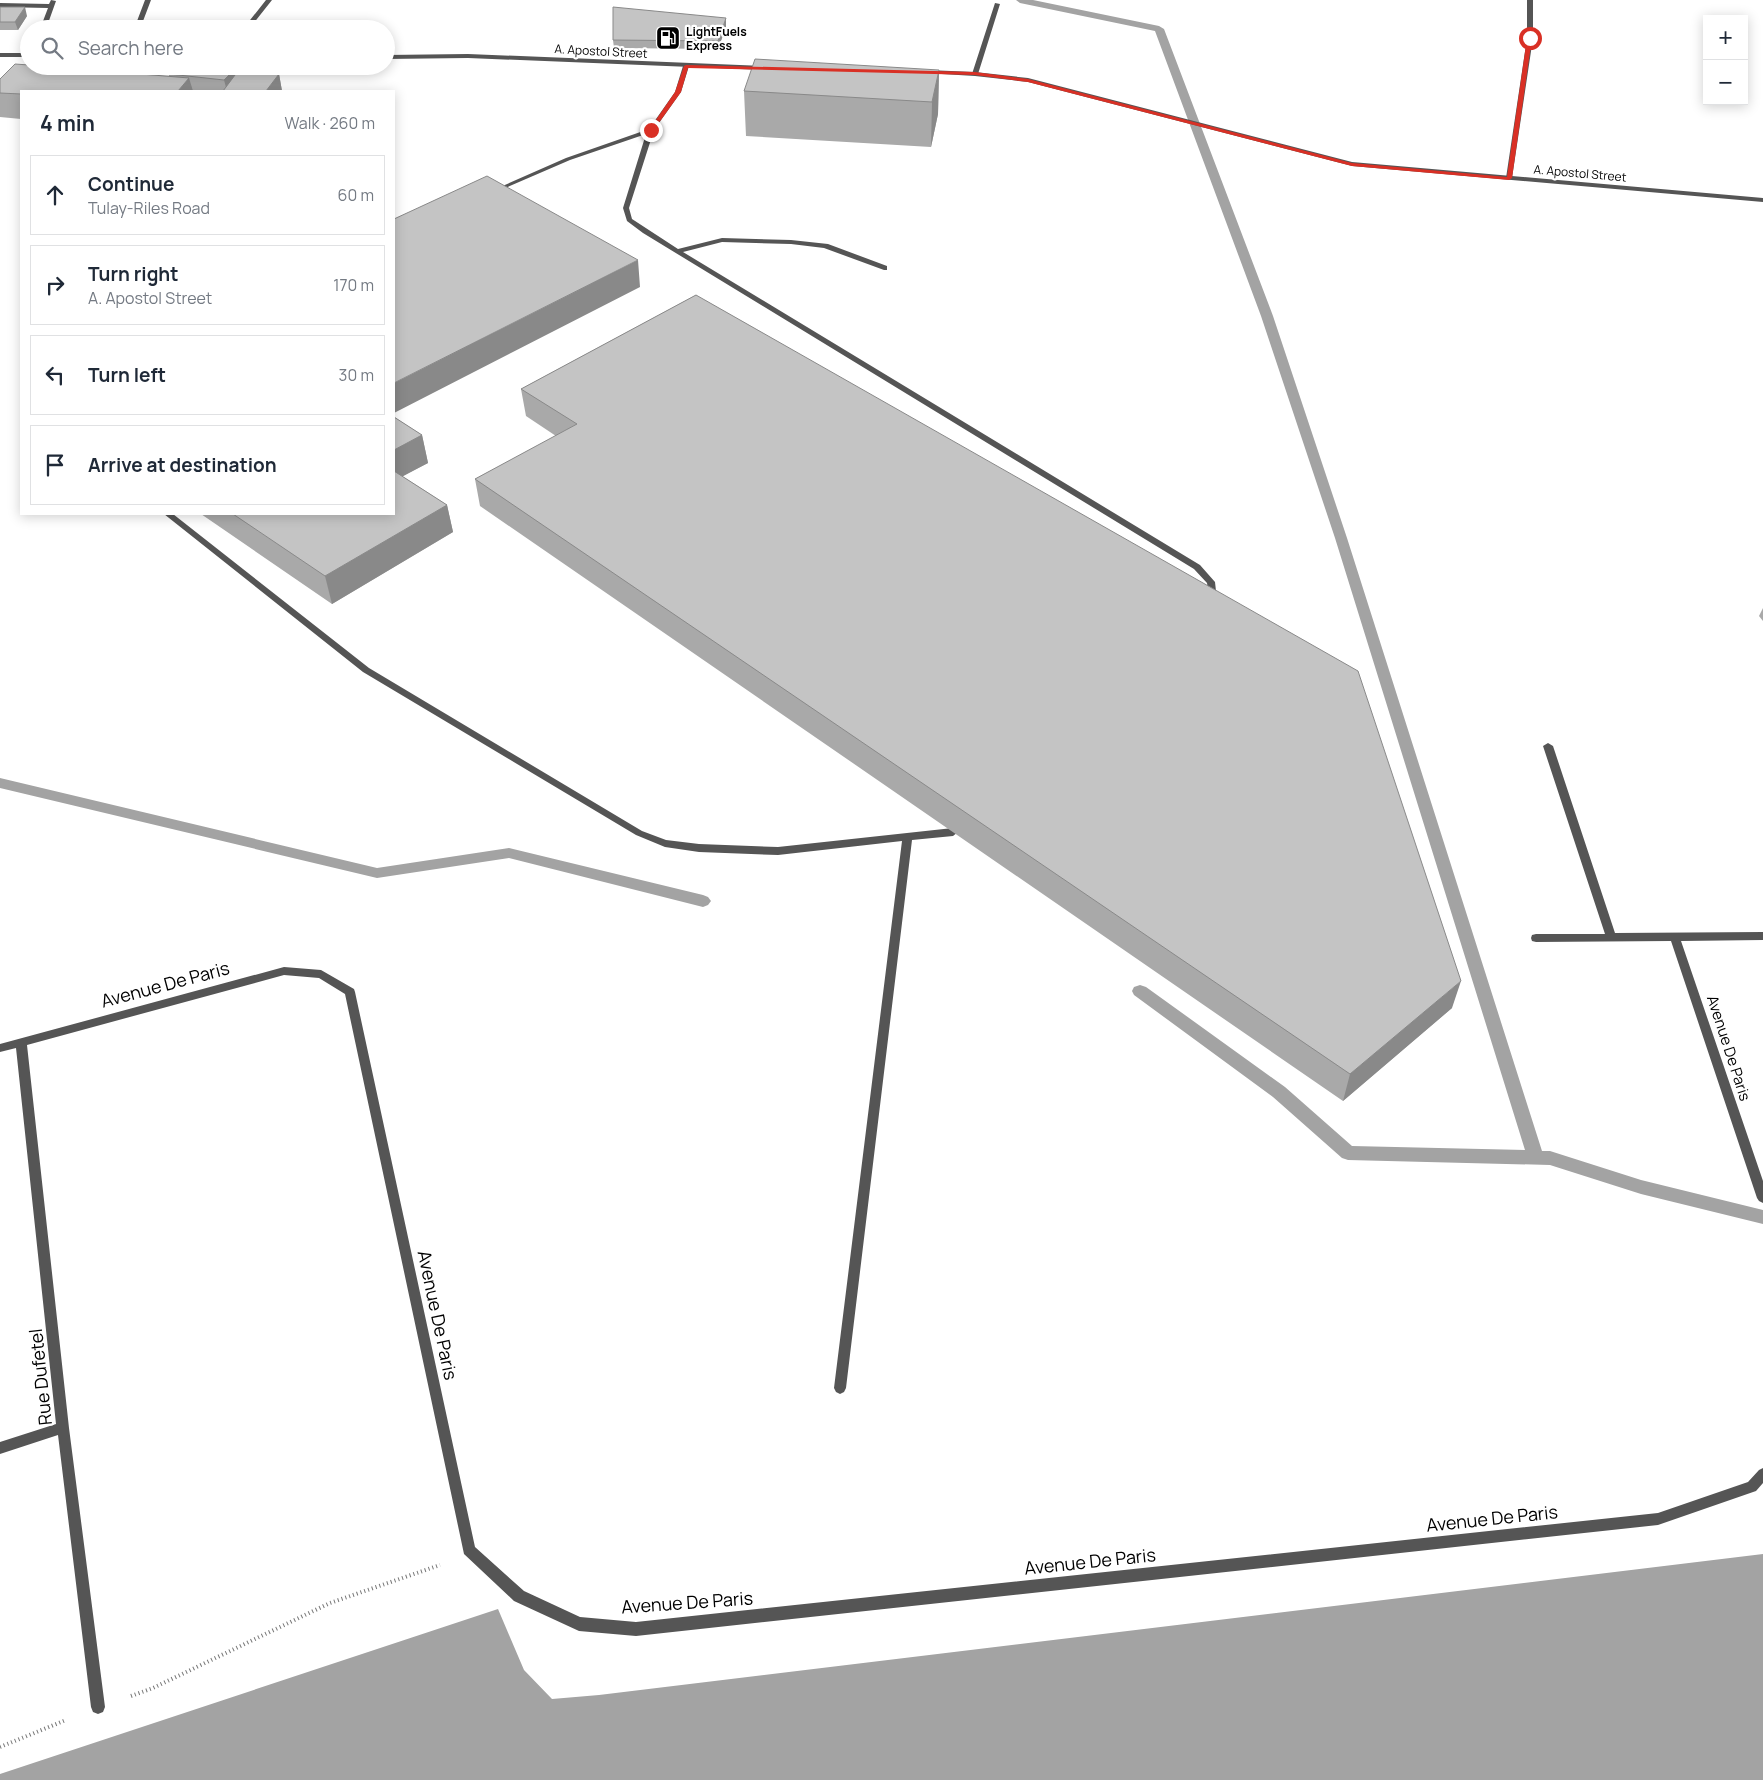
<!DOCTYPE html>
<html lang="en">
<head>
<meta charset="utf-8">
<style>
	body { margin:0; font-family:Manrope,sans-serif; background:#f6f6f7; color:#1f2937 }
	.controls { position:absolute; right:15px; top:15px; display:grid; overflow:hidden; border-radius:0px; box-shadow:0 2px 12px #0003 }
	.controls button { width:45px; height:45px; display:grid; place-items:center; padding:0; border:0; border-bottom:1px solid #e0e1e3; background:#fff; color:#1f2937; font:25px sans-serif }
	.stop { position:absolute; width:15px; height:15px; margin:-11px; border:4px solid #d93025; border-radius:50%; background:#fff }
	.stop.end { background:#d93025; border-color:#fff; box-shadow:0 1px 5px #0008 }
	.list { margin:0; padding:0; list-style:none }
	h2 { display:flex; justify-content:space-between; align-items:center; height:65px; margin:0; padding:0 20px; font-size:21px }
	h2 small { font-size:16px; font-weight:400; color:#747a83 }
	.list li { display:grid; grid-template-columns:32px 1fr auto; gap:15px; align-items:center; box-sizing:border-box; height:80px; margin:0 10px 10px; padding:0 10px; border:1px solid #e0e1e3; border-radius:0px }
	.list b { display:block; font-size:19px; white-space:nowrap }
	.list p { margin:0; font-size:16px; white-space:nowrap; color:#747a83 }
	.list em { font-size:16px; font-style:normal; color:#747a83 }
	.icon { flex:none; width:28px; height:28px; fill:none; stroke:currentColor; stroke-width:2; stroke-linecap:round; stroke-linejoin:round }
	.map { position:relative; flex:none; width:1763px; height:1780px; overflow:hidden }
	.search { position:absolute; background:#fff; box-shadow:0 2px 12px #0003; left:20px; top:20px; width:375px; height:55px; display:flex; align-items:center; gap:12px; box-sizing:border-box; padding:0 18px; border-radius:28px; color:#747a83; font-size:19px }
	.panel { position:absolute; background:#fff; box-shadow:0 2px 12px #0003; left:20px; top:90px; width:375px; height:425px; border-radius:0px }
	.map>svg:first-child { display:block }
</style>
</head>
<body>
<div class="map">
<svg width="1763" height="1780" viewBox="0 0 1763 1780">
	<rect width="100%" height="100%" fill="#fff"/>
	<!-- water -->
	<path fill="#a3a3a3" d="M1763,1554V1780H0V1774L498,1609L524,1670L552,1699L599,1695Z"/>
	<g fill="none" stroke-linecap="round" stroke-linejoin="round">
		<!-- stream -->
		<path fill="#a3a3a3" fill-rule="evenodd" d="M1016,0H1033L1159,26L1164,29L1273,316L1347,538L1542,1151H1550L1641,1180L1763,1210V1224L1641,1194L1550,1165L1348,1160L1342,1158L1273,1097L1134,995L1132,991L1134,987L1140,985L1146,987L1285,1087L1352,1146L1525,1150L1335,538L1261,316L1155,31L1020,3Z
			M0,778L377,868L509,848L703,895L708,897L711,901L708,905L703,907L509,858L377,878L0,788Z"/>
		<!-- path -->
		<path stroke="#777" stroke-width="4" stroke-dasharray="1 3" stroke-linecap="butt" d="M131,1696L153,1688L330,1603L440,1565
			M0,1747L66,1720"/>
		<!-- service -->
		<path fill="#555" fill-rule="evenodd" d="M51,0L56,1L46,29H40L48,8L0,7V3L49,4Z
			M145,0H151L140,29H134Z
			M266,0H272L249,29H243Z
			M995,3L1000,4L978,74L973,75L972,74Z
			M686,64L689,66L681,92L654,130L629,208L632,219L678,249L722,238L791,240L828,244L887,266V270H884L824,248L791,244L722,242L683,252L1200,565L1215,582L1217,600L1216,602H1210L1207,583L1194,569L643,233L627,221L623,208L646,134L570,160L496,192L491,191L566,158L649,129L675,92L683,66Z
			M164,514H173L369,668L642,831L666,840L699,844L778,847L953,828L956,830L958,832L953,836L912,840L846,1388L844,1392L840,1394L836,1392L834,1388L902,841L778,855L699,852L665,847L636,835L363,672Z"/>
		<!-- minor -->
		<path fill="#555" fill-rule="evenodd" d="M1527,0H1533V38L1512,178L1509,180L1506,178L1527,38Z
			M1548,743L1553,746L1615,933L1763,932V940L1681,941L1763,1181V1203L1759,1201L1757,1198L1671,941L1536,942L1532,941L1531,938L1532,935L1536,934H1605L1543,746Z
			M284,967L321,970L354,989L355,992L475,1547L524,1591L580,1617L636,1622L1658,1513L1748,1482L1759,1470L1763,1468V1483L1756,1491L1658,1525L636,1636L579,1631L514,1601L464,1554L345,994L319,978L284,975L27,1045L69,1428L105,1707L103,1712L98,1714L93,1712L91,1707L58,1435L0,1454V1442L56,1424L16,1048L0,1052V1044Z"/>
		<!-- tertiary -->
		<path fill="#555" fill-rule="evenodd" d="M0,53H29V57H0Z
			M468,54L765,66L768,68L765,70L468,58L386,59V55Z
			M927,70L975,72L1028,78L1352,162L1763,198V202L1352,166L1028,82L975,76L925,73V71Z"/>
	</g>
	<!-- wall -->
	<path fill="#a9a9a9" d="M0,7L27,16L18,30H0Z
		M726,27L718,49L614,48L613,40Z
		M939,70L938,114L931,147L746,136L744,91Z
		M237,72L279,74L282,91H21V119L0,117V79L169,77V74Z
		M696,295L1452,1008L1343,1101L480,506L475,479L556,436L526,416L521,389Z
		M394,417L422,435L428,463L402,476L447,505L453,532L332,604L201,514H394Z
		M1763,608V621L1759,616Z"/>
	<!-- shaded-wall -->
	<path fill="#898989" d="M25,7L27,16L18,30L15,22Z
		M726,18V27L718,49V41Z
		M236,68L241,91H227L224,80Z
		M939,70L938,114L931,147L932,102Z
		M279,74L282,91H266Z
		M189,78L193,91H178Z
		M638,260L640,287L394,413V383Z
		M422,435L428,463L394,481V450Z
		M447,505L453,532L332,604L325,576Z
		M1461,981L1452,1008L1343,1101L1350,1074Z"/>
	<!-- building -->
	<path fill="#c4c4c4" stroke="#898989" d="M0,7H25L15,22H0Z
		M613,7L726,18L718,41L613,40Z
		M755,59L939,70L932,102L744,91Z
		M15,64L29,65V66H44L189,78L178,91H21V94L0,93V79Z
		M176,66H220L236,68L224,80L169,74Z
		M238,71L279,74L266,91H223Z
		M487,176L638,260L394,383V219Z
		M696,295L1358,671L1461,981L1350,1074L475,479L577,424L521,389Z
		M394,417L422,435L394,450Z
		M394,471L447,505L325,576L233,514H394Z"/>
	<!-- route -->
	<path fill="#d93025" d="M1530,36L1532,38L1512,178L1509,180L1352,166L1028,82L975,75L688,68L681,92L653,131L649,130L675,92L684,66L686,65L975,72L1028,79L1352,163L1507,177L1527,38Z"/>
	<!-- icons -->
	<defs>
		<symbol id="fuel-square" viewBox="-11 -11 22 22"><rect x="-9" y="-9" width="18" height="18" rx="4" fill="#000" stroke="#fff"/><path d="M-5.5-6h7V0h2V4h1.3V-2.5L3-4.5l.8-.8L6-3V5H2.5V1h-1V6h-7ZM-4.2-4.7v3.2H.2V-4.7Z" fill="#fff"/></symbol>
	</defs>
	<g fill-rule="evenodd">
		<use href="#fuel-square" x="654" y="24" width="28" height="28"/>
	</g>
	<g text-anchor="middle" dominant-baseline="central" stroke-width="4.5" stroke-linejoin="round" paint-order="stroke">
		<!-- far-poi labels -->
		<g font-size="12" font-weight="bold" fill="#000" stroke="#fff" text-anchor="start">
			<text x="686" y="31">LightFuels<tspan x="686" dy="14">Express</tspan></text>
		</g>
		<!-- far-street labels -->
		<g font-size="12" fill="#000" stroke="#fff">
			<text transform="translate(601 51) rotate(3)">A. Apostol Street</text>
			<text transform="translate(1580 173) rotate(5)">A. Apostol Street</text>
		</g>
		<!-- street labels -->
		<g font-size="15" fill="#000" stroke="#fff">
			<text transform="translate(1729 1048) rotate(72)">Avenue De Paris</text>
		</g>
		<!-- near-street labels -->
		<g font-size="18" fill="#000" stroke="#fff">
			<text transform="translate(165 984) rotate(-15)">Avenue De Paris</text>
			<text transform="translate(438 1315) rotate(78)">Avenue De Paris</text>
			<text transform="translate(40 1377) rotate(-96)">Rue Dufetel</text>
			<text transform="translate(1492 1518) rotate(-6)">Avenue De Paris</text>
			<text transform="translate(1090 1561) rotate(-6)">Avenue De Paris</text>
			<text transform="translate(687 1602) rotate(-4)">Avenue De Paris</text>
		</g>
	</g>
</svg>
<div class="controls">
<button>+</button>
<button>−</button>
</div>
<div class="stop" style="left:1530px;top:38px"></div>
<div class="stop end" style="left:651px;top:130px"></div>
<div class="search"><svg class="icon" aria-label="search" viewBox="0 0 24 24"><circle cx="10" cy="10" r="6"/><path d="M15 15l6 6"/></svg>Search here</div>
<section class="panel">
<h2>4 min<small>Walk · 260 m</small></h2>
<ul class="list">
<li><svg class="icon" aria-label="ahead" viewBox="0 0 24 24"><path d="M12 20V5M6 11l6-6 6 6"/></svg><div><b>Continue</b><p>Tulay-Riles Road</p></div><em>60 m</em></li>
<li><svg class="icon" aria-label="right" viewBox="0 0 24 24"><path d="M7 20v-9h11M14 6l5 5-5 5"/></svg><div><b>Turn right</b><p>A. Apostol Street</p></div><em>170 m</em></li>
<li><svg class="icon" aria-label="left" viewBox="0 0 24 24"><path d="M17 20v-9H6M10 6l-5 5 5 5"/></svg><div><b>Turn left</b></div><em>30 m</em></li>
<li><svg class="icon" aria-label="arrive" viewBox="0 0 24 24"><path d="M6 21V4h12l-3 4 3 4H6"/></svg><div><b>Arrive at destination</b></div></li>
</ul>
</section>
</div>
</body>
</html>
